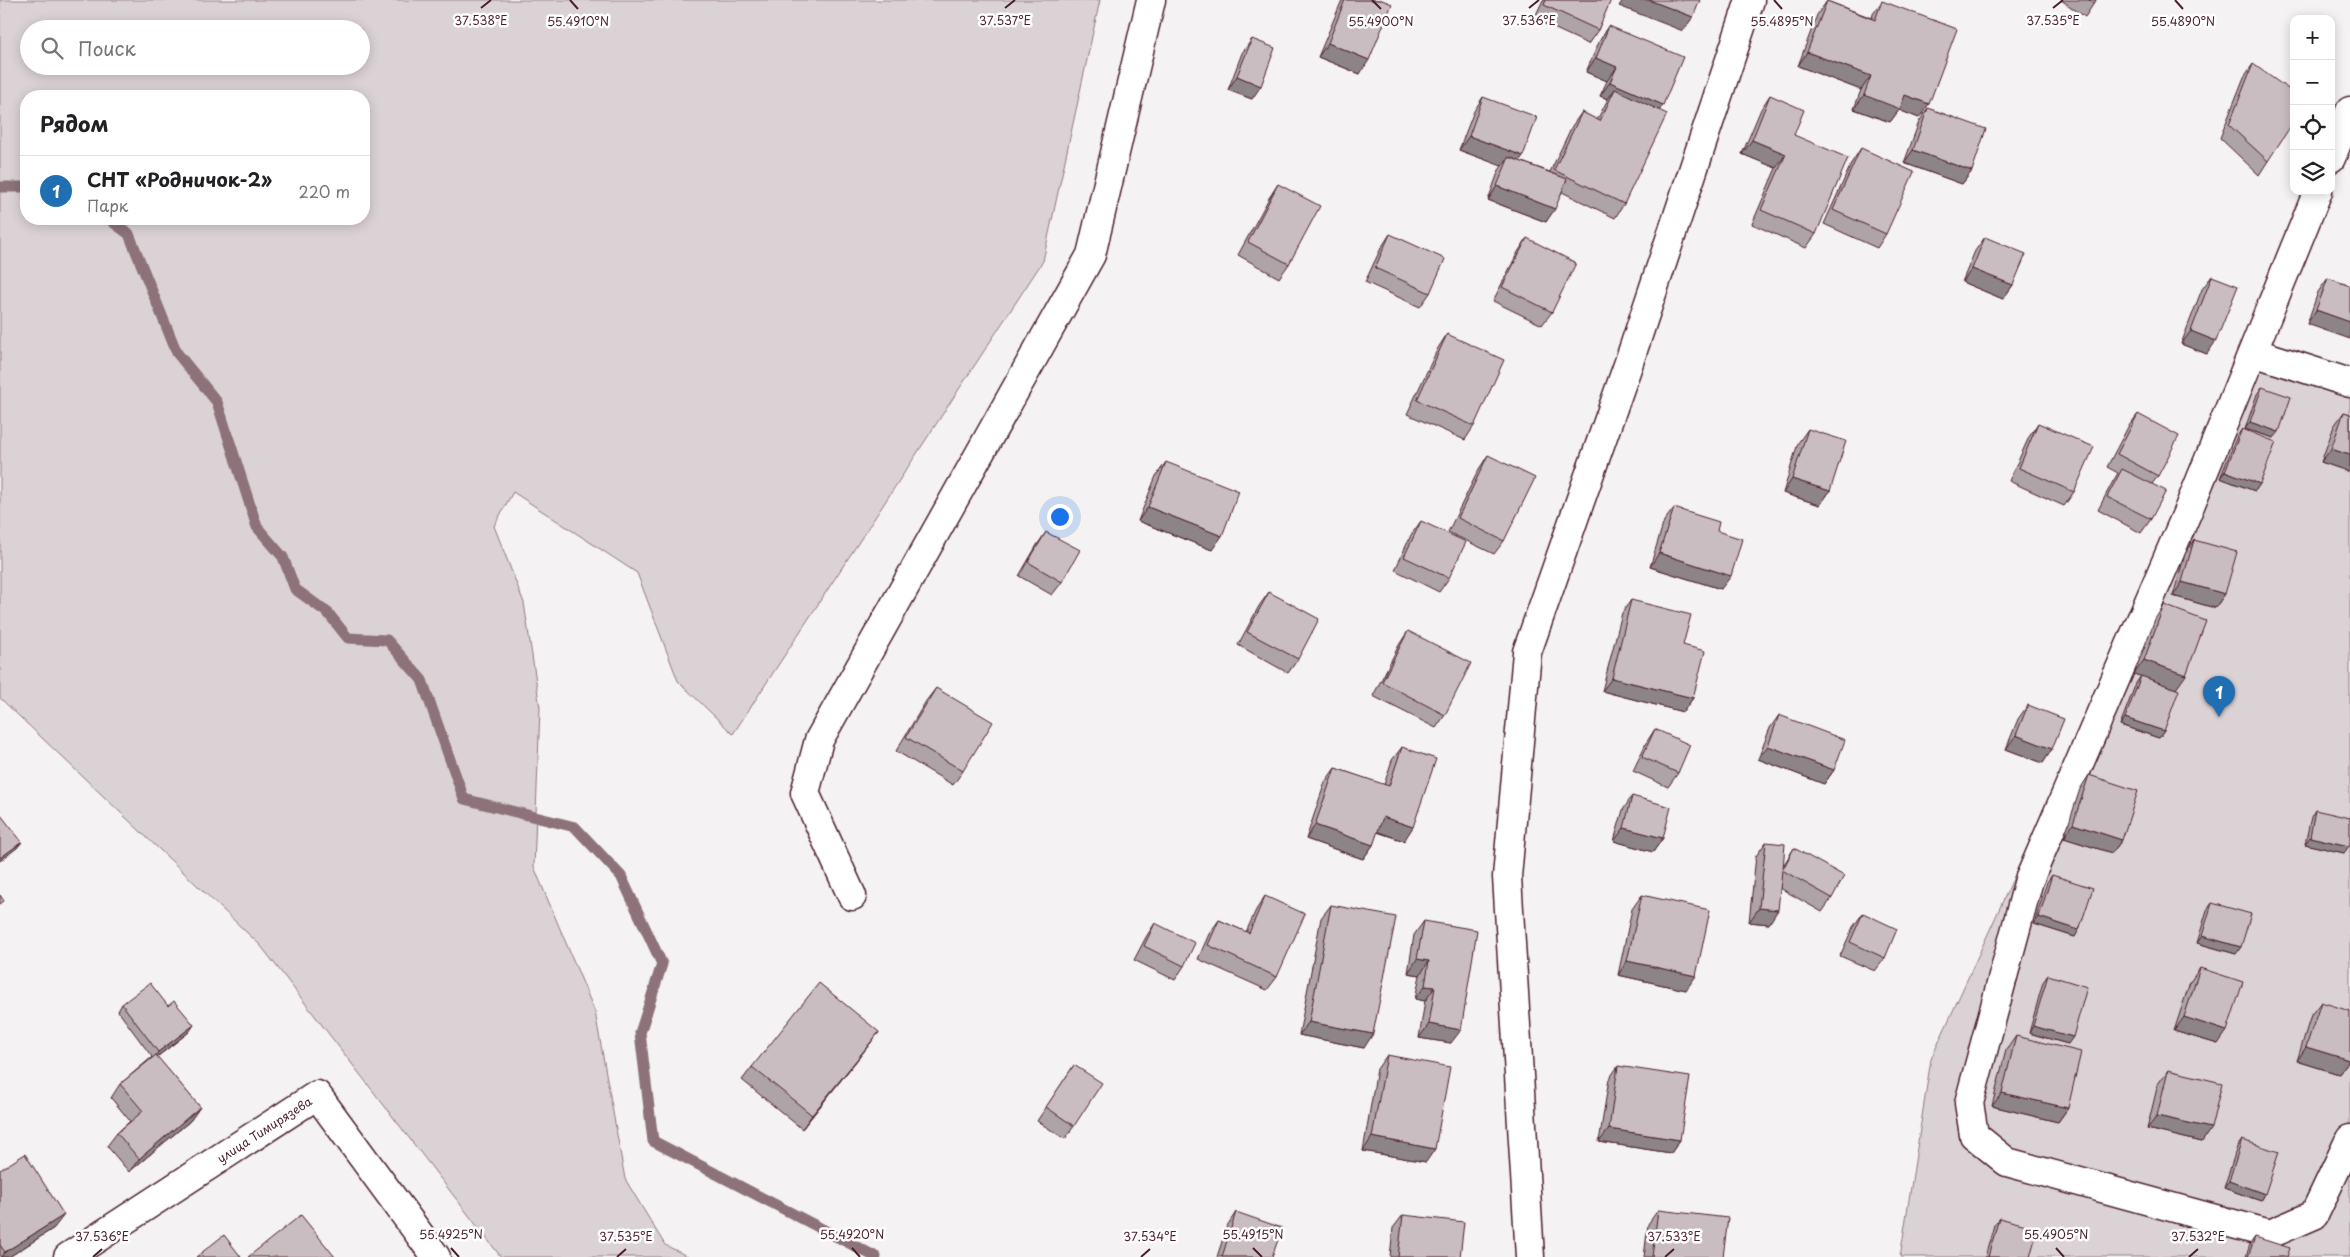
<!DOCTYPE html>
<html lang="ru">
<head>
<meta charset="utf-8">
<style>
	body { margin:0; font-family:"Playpen Sans",sans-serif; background:#f2f2f2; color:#202124 }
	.controls { position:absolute; right:15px; top:15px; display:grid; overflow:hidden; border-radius:10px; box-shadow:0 2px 12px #0003 }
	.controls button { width:45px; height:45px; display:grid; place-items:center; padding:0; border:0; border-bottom:1px solid #e0e0e0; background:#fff; color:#202124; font:25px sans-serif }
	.you { position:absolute; left:1059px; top:516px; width:18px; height:18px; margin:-12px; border:4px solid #fff; border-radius:50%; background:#1a73e8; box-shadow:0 0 0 8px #1a73e833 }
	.badge { display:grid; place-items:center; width:32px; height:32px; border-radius:50%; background:#1f6fb2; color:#fff; font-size:16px; font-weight:700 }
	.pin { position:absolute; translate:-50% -41px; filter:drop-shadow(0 1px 2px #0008) }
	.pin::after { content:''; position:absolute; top:26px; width:18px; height:15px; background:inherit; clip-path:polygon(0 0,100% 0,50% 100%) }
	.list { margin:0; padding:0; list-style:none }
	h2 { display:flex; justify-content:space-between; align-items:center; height:65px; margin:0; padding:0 20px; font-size:21px }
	h2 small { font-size:16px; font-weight:400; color:#757577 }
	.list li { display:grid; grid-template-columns:32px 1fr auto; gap:15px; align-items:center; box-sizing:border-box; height:70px; padding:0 20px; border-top:1px solid #e0e0e0 }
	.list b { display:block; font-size:19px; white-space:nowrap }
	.list p { margin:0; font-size:16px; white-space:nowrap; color:#757577 }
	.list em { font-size:16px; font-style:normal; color:#757577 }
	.icon { flex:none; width:28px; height:28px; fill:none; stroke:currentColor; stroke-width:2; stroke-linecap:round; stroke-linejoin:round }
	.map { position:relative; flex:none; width:2350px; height:1257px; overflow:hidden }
	.search { position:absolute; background:#fff; box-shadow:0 2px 12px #0003; left:20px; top:20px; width:350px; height:55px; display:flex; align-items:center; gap:12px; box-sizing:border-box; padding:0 18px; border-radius:28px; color:#757577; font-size:19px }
	.panel { position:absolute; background:#fff; box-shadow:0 2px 12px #0003; left:20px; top:90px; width:350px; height:135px; border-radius:20px }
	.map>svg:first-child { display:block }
</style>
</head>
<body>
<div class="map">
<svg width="2350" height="1257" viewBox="0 0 2350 1257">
	<rect width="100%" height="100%" fill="#f4f2f2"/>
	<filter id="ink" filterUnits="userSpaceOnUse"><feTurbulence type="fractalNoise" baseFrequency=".02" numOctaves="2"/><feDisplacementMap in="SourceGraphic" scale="10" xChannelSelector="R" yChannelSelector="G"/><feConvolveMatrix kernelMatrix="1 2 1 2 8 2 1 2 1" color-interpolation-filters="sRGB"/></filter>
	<g filter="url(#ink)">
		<!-- green -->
		<path fill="#dbd2d5" stroke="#927880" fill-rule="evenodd" d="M0,0H1100L1043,261L733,734L678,681L637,573L513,492L494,526L524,603L540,708L534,867L595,1012L625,1179L665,1245L689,1257H501L261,946L0,698ZM29,29H361V66H29ZM26,96H364V219H26Z
			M2253,352L2350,374V1257H1900L1931,1059Z"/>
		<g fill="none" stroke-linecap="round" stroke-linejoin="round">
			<!-- stream -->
			<path stroke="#8d727a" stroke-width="11" d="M0,187H26
				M109,219L129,234L177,353L217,402L257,527L283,557L295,589L328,613L348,638L387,640L422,680L464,799L575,827L621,876L662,964L640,1033L653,1141L876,1257"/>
			<defs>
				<g id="minor">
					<path d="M2331,158L2350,111"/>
					<path d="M2318,191L2187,513L2029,880L1969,1103L1974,1135L2007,1162L2270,1234L2314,1215L2350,1139"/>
					<path d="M2253,352L2350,383"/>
					<path d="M852,896L805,793L819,740L1091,255L1151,0"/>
					<path id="s1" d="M68,1257L317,1095L436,1257"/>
					<path d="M1530,1257L1507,877L1527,652L1628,365L1750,0"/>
				</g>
			</defs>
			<!-- minor casing -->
			<use href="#minor" stroke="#4a1f2b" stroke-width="31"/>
			<!-- minor -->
			<use href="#minor" stroke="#fff" stroke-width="28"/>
		</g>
		<!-- wall -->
		<path fill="#aea3a6" stroke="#4a1f2b" d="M1342,0H1382L1360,74L1318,57Z
			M1543,0H1610L1598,30L1588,44L1534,19Z
			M2061,0H2096L2085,17Z
			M1827,1L1872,18L1873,14L1882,1L1919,118L1899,110L1890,122L1854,109L1861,90L1798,66L1817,15Z
			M1609,26L1659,110L1624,204L1615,218L1562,192L1546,222L1488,200L1499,170L1502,166L1459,150L1474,111L1483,97L1519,161L1550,172L1572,126L1582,112L1597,120L1608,99L1600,96L1607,81L1586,72L1600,40Z
			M1252,39V99L1228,90L1242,53Z
			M2253,64L2268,161L2259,175L2220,138L2244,77Z
			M1770,95L1794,135L1816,234L1806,248L1752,224L1776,168L1742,154L1761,109Z
			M1928,108L1972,171L1962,184L1904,163L1919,122Z
			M1861,148L1886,234L1877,248L1824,224L1852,162Z
			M1278,184L1289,264L1279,278L1238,255L1269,198Z
			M1390,234L1430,293L1420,307L1365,282L1381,248Z
			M1985,237L2013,285L2003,299L1962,282L1975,251Z
			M1527,238L1552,312L1542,325L1493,301L1518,252Z
			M2212,276L2207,354L2181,344L2202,289Z
			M2328,278L2350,286L2307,324L2318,292Z
			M1447,334L1474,426L1465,440L1407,414L1438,348Z
			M2262,387L2274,438L2245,429L2257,394Z
			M2344,412L2350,414V472L2321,462L2334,426Z
			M2138,414L2158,476L2152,484L2151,519L2141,533L2098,510L2112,483L2118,473L2107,467L2128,427Z
			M2038,423L2074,492L2064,506L2009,481L2029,437Z
			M1808,429L1830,491L1820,505L1783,493L1798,443Z
			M2242,429L2260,484L2255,491L2220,478L2237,436Z
			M1488,455L1504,541L1494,554L1448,532L1479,469Z
			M1166,462L1212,550L1138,521L1156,476Z
			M1674,508L1717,531L1721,589L1650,567L1664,521Z
			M1421,521L1449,578L1439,592L1395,570L1411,535Z
			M1046,532L1062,582L1052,595L1019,576L1037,545Z
			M2194,540L2225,594L2215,608L2173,596L2185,554Z
			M1269,592L1298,659L1288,673L1238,645L1259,606Z
			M1631,600L1683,645L1693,698L1683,712L1602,691L1622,613Z
			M2164,605L2176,689L2149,679L2164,731L2159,738L2120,725L2136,683L2141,676L2134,674L2155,619Z
			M1408,631L1445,715L1436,728L1373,696L1399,645Z
			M936,688L963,771L953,785L896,751L926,701Z
			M2028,705L2052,749L2043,763L2006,749L2018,719Z
			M1779,715L1834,770L1824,784L1758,759L1770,728Z
			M1655,729L1678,773L1668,787L1633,771L1646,743Z
			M1402,747L1404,841L1377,832L1373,845L1363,859L1306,839L1325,782L1335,768L1384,785L1392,760Z
			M2089,775L2122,840L2112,853L2064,838L2080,789Z
			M1632,796L1663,838L1653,852L1614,841L1623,810Z
			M2315,810L2344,853L2305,844L2311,817Z
			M1766,842L1783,866L1794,848L1832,898L1822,912L1780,888L1769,924L1749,922L1756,856Z
			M2052,875L2075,937L2034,924L2047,882Z
			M1642,895L1686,990L1618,975L1632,909Z
			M1265,896L1277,977L1267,990L1198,959L1209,934L1219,920L1246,932L1256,910Z
			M2212,903L2236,954L2197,943L2207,910Z
			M1331,905L1364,1048L1299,1035L1321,918Z
			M1863,913L1885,958L1875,971L1840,956L1853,927Z
			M1424,921L1451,1043L1419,1038L1425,1001L1415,999L1420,975L1408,973L1414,935Z
			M1155,923L1184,966L1175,980L1134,960L1146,937Z
			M2200,968L2218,1044L2174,1031L2190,982Z
			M2048,975L2068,1044L2029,1033L2043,982Z
			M2321,1002L2349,1060L2339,1074L2297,1061L2311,1015Z
			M122,1004L189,1032L157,1057L200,1107L190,1121L129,1172L107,1146L117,1133L130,1121L111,1098L120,1084L152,1057L118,1011Z
			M879,1032L869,1045L802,1129L742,1080L752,1067Z
			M2016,1036L2068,1108L2058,1122L1992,1106L2006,1050Z
			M1387,1055L1426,1162L1363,1151L1377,1069Z
			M1074,1065V1126L1065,1139L1037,1121Z
			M1618,1066L1680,1140L1671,1153L1599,1142L1609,1079Z
			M2168,1070L2202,1142L2147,1129L2158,1084Z
			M2242,1140L2265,1194L2261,1201L2224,1188L2237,1147Z
			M0,1170L54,1228L9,1257H0Z
			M1658,1210L1723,1257H1644L1648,1224Z
			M1236,1212L1272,1257H1217L1227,1226Z
			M1403,1215L1460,1257H1390L1393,1228Z
			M1999,1218L2030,1257H1985L1994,1225Z
			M2255,1237L2287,1257H2246L2250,1244Z"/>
		<!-- shaded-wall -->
		<path fill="#8d8487" stroke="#4a1f2b" d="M1623,0H1649L1693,17L1683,31L1619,6Z
			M1328,43L1369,60L1360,74L1318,57Z
			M1807,52L1871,76L1861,90L1798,66Z
			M1596,58L1617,67L1607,81L1586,72Z
			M1237,76L1261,86L1252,99L1228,90Z
			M1610,82L1663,105L1654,118L1615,89L1608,99L1600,96Z
			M1864,95H1905L1929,104L1919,118L1899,110L1890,122L1854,109Z
			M1469,136L1523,156L1513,170L1509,157L1502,166L1459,150Z
			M1752,140L1786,154L1776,168L1742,154Z
			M1913,150L1972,171L1962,184L1904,163Z
			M1497,186L1555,209L1546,222L1488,200Z
			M1972,269L2013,285L2003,299L1962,282Z
			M2316,310L2350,322V339L2307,324Z
			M2191,331L2216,341L2207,354L2181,344Z
			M2250,422L2279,432L2274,438L2245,429Z
			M2331,449L2350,455V472L2321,462Z
			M2225,471L2260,484L2255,491L2220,478Z
			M1792,479L1830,491L1820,505L1783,493Z
			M1148,507L1222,536L1212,550L1138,521Z
			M1659,553L1731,576L1721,589L1650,567Z
			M2182,582L2225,594L2215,608L2173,596Z
			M2144,660L2186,675L2176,689L2134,674Z
			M1612,678L1693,698L1683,712L1602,691Z
			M2125,718L2164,731L2159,738L2120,725Z
			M2016,735L2052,749L2043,763L2006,749Z
			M1768,746L1834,770L1824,784L1758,759Z
			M1383,817L1413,827L1404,841L1373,830Z
			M2073,824L2122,840L2112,853L2064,838Z
			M1315,825L1373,845L1363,859L1306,839Z
			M1624,828L1663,838L1653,852L1614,841Z
			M2310,837L2349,846L2344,853L2305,844Z
			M22,842L17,848L0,861V858Z
			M1759,908L1778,910L1769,924L1749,922Z
			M2039,917L2079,930L2075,937L2034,924Z
			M2202,936L2241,947L2236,954L2197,943Z
			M1417,959L1429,961L1420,975L1408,973Z
			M1627,961L1696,976L1686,990L1618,975Z
			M1425,986L1435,987L1425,1001L1415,999Z
			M2184,1017L2227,1031L2218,1044L2174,1031Z
			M1309,1022L1373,1034L1364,1048L1299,1035Z
			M1429,1024L1461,1030L1451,1043L1419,1038Z
			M194,1025L189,1032L154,1059L158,1052Z
			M2033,1026L2073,1037L2068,1044L2029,1033Z
			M879,1032L869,1045L802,1129L812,1115Z
			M2306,1047L2349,1060L2339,1074L2297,1061Z
			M2002,1093L2068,1108L2058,1122L1992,1106Z
			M200,1107L190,1121L129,1172L139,1159Z
			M2157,1116L2211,1128L2202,1142L2147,1129Z
			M1609,1129L1680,1140L1671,1153L1599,1142Z
			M1372,1137L1435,1149L1426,1162L1363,1151Z
			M2229,1181L2265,1194L2261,1201L2224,1188Z
			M64,1215L54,1228L9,1257H1L5,1252Z"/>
		<!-- building -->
		<path fill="#cabdc1" stroke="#4a1f2b" d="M1345,0H1382L1392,4L1369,60L1328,43Z
			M1546,0H1611L1598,30L1544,5Z
			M1649,0H1700L1693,17Z
			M2089,0H2096L2094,4Z
			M1827,1L1875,20L1882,1L1957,29L1929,104L1905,95L1900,109L1864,95L1871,76L1807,52Z
			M1609,26L1683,57L1663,105L1610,82L1617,67L1596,58Z
			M1252,39L1275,48L1261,86L1237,76Z
			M2253,64L2294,93V121L2268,161L2229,125Z
			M1615,89L1667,114L1624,204L1554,170L1582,112L1600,121Z
			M1770,95L1804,110L1794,135L1848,158L1816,234L1761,210L1786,154L1752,140Z
			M1483,97L1537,117L1523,156L1469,136Z
			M1928,108L1986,129L1972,171L1913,150Z
			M1861,148L1914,172L1886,234L1833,210Z
			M1509,157L1567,179L1555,209L1497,186Z
			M1278,184L1320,206L1289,264L1248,242Z
			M1390,234L1445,259L1430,293L1375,268Z
			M1985,237L2026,254L2013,285L1972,269Z
			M1527,238L1576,263L1552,312L1502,287Z
			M2212,276L2238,286L2216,341L2191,331Z
			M2328,278L2350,286V322L2316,310Z
			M1447,334L1504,360L1474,426L1417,400Z
			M2262,387L2291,397L2279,432L2250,422Z
			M2344,412L2350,414V455L2331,449Z
			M2138,414L2179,436L2158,476L2117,454Z
			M2038,423L2094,447L2074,492L2019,468Z
			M1808,429L1846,441L1830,491L1792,479Z
			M2242,429L2276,442L2260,484L2225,471Z
			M1488,455L1535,478L1504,541L1458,518Z
			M1166,462L1239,491L1222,536L1148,507Z
			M2122,469L2166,491L2151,519L2107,497Z
			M1674,508L1719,522L1717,531L1742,539L1731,576L1659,553Z
			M1421,521L1466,542L1449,578L1404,557Z
			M1046,532L1080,550L1062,582L1028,562Z
			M2194,540L2237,552L2225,594L2182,582Z
			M1269,592L1319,619L1298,659L1247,632Z
			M1631,600L1691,615L1683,645L1705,651L1693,698L1612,678Z
			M2164,605L2206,621L2186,675L2144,660Z
			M1408,631L1471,663L1445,715L1382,682Z
			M2141,676L2179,690L2164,731L2125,718Z
			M936,688L993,722L963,771L906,737Z
			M2028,705L2064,719L2052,749L2016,735Z
			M1779,715L1845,740L1834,770L1768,746Z
			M1655,729L1690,745L1678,773L1642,757Z
			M1402,747L1436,759L1413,827L1383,817L1373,845L1315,825L1335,768L1389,786Z
			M2089,775L2138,791L2122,840L2073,824Z
			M1632,796L1671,807L1663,838L1624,828Z
			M2315,810L2350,818V843L2349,846L2310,837Z
			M0,814L22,842L0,858Z
			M1766,842L1785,844L1783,869L1794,848L1844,876L1832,898L1782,870L1778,910L1759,908Z
			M2052,875L2093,888L2079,930L2039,917Z
			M0,895L4,901L0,904Z
			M1642,895L1710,910L1696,976L1627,961Z
			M1265,896L1305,914L1277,977L1208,945L1219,920L1249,933Z
			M2212,903L2251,914L2241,947L2202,936Z
			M1331,905L1396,917L1373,1034L1309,1022Z
			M1863,913L1897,929L1885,958L1850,942Z
			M1424,921L1477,930L1461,1030L1429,1024L1435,987L1425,986L1429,961L1417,959Z
			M1155,923L1195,943L1184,966L1144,946Z
			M2200,968L2243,982L2227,1031L2184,1017Z
			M2048,975L2087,987L2073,1037L2033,1026Z
			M150,983L168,1006L174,1001L194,1025L158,1052L122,1004Z
			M819,983L879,1032L812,1115L752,1067Z
			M2321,1002L2350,1011V1056L2349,1060L2306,1047Z
			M2016,1036L2081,1052L2068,1108L2002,1093Z
			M156,1055L200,1107L139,1159L117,1133L143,1111L120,1084Z
			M1387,1055L1450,1067L1435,1149L1372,1137Z
			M1074,1065L1102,1083L1074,1126L1046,1107Z
			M1618,1066L1690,1077L1680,1140L1609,1129Z
			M2168,1070L2222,1083L2211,1128L2157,1116Z
			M2242,1140L2279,1152L2265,1194L2229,1181Z
			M25,1154L64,1215L5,1252L0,1245V1170Z
			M1658,1210L1728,1218L1723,1257H1652Z
			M1236,1212L1282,1228L1272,1257H1222Z
			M301,1215L335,1257H248Z
			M1403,1215L1464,1222L1460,1257H1398Z
			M1999,1218L2038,1228L2030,1257H1988Z
			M224,1235L241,1257H196Z
			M2255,1237L2290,1248L2287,1257H2248Z"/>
	</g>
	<!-- ticks -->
	<path fill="none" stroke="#4a1f2b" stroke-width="2" d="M570,0L578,9M1372,0L1381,9M1774,0L1782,9M2175,0L2183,9M481,8L491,0M1005,8L1015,0M1529,8L1539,0M2053,8L2063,0M451,1248L459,1257M852,1248L860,1257M1253,1248L1262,1257M2056,1248L2064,1257M93,1257L102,1249M617,1257L626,1249M1141,1257L1150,1249M1665,1257L1674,1249M2189,1257L2198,1249"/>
	<g text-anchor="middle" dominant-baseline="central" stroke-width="5" stroke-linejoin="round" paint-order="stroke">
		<!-- street labels -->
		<g font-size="12" fill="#4a1f2b" stroke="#fff">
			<text stroke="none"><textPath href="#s1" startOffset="234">улица Тимирязева</textPath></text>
		</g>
	</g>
	<g font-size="12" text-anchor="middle" fill="#4a1f2b" stroke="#fff" stroke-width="5" stroke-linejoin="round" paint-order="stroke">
		<text x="481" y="25">37.538°E</text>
		<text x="1005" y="25">37.537°E</text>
		<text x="1529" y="25">37.536°E</text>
		<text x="2053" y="25">37.535°E</text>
		<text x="578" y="26">55.4910°N</text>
		<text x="1381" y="26">55.4900°N</text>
		<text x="1782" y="26">55.4895°N</text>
		<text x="2183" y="26">55.4890°N</text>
		<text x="451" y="1239">55.4925°N</text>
		<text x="852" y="1239">55.4920°N</text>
		<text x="1253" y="1239">55.4915°N</text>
		<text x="2056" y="1239">55.4905°N</text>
		<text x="102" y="1241">37.536°E</text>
		<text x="626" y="1241">37.535°E</text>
		<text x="1150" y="1241">37.534°E</text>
		<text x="1674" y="1241">37.533°E</text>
		<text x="2198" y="1241">37.532°E</text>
	</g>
</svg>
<div class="controls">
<button>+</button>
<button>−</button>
<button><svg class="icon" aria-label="locate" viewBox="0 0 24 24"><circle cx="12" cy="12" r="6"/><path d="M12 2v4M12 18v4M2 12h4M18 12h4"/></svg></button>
<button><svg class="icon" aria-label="layers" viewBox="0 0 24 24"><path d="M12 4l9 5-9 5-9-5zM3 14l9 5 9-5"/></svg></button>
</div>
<div class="you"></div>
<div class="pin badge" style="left:2219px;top:717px">1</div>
<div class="search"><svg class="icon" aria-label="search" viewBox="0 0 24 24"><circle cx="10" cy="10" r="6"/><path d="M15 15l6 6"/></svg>Поиск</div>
<section class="panel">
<h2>Рядом<small></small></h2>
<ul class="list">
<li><span class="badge">1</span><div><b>СНТ «Родничок-2»</b><p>Парк</p></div><em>220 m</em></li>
</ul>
</section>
</div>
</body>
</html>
